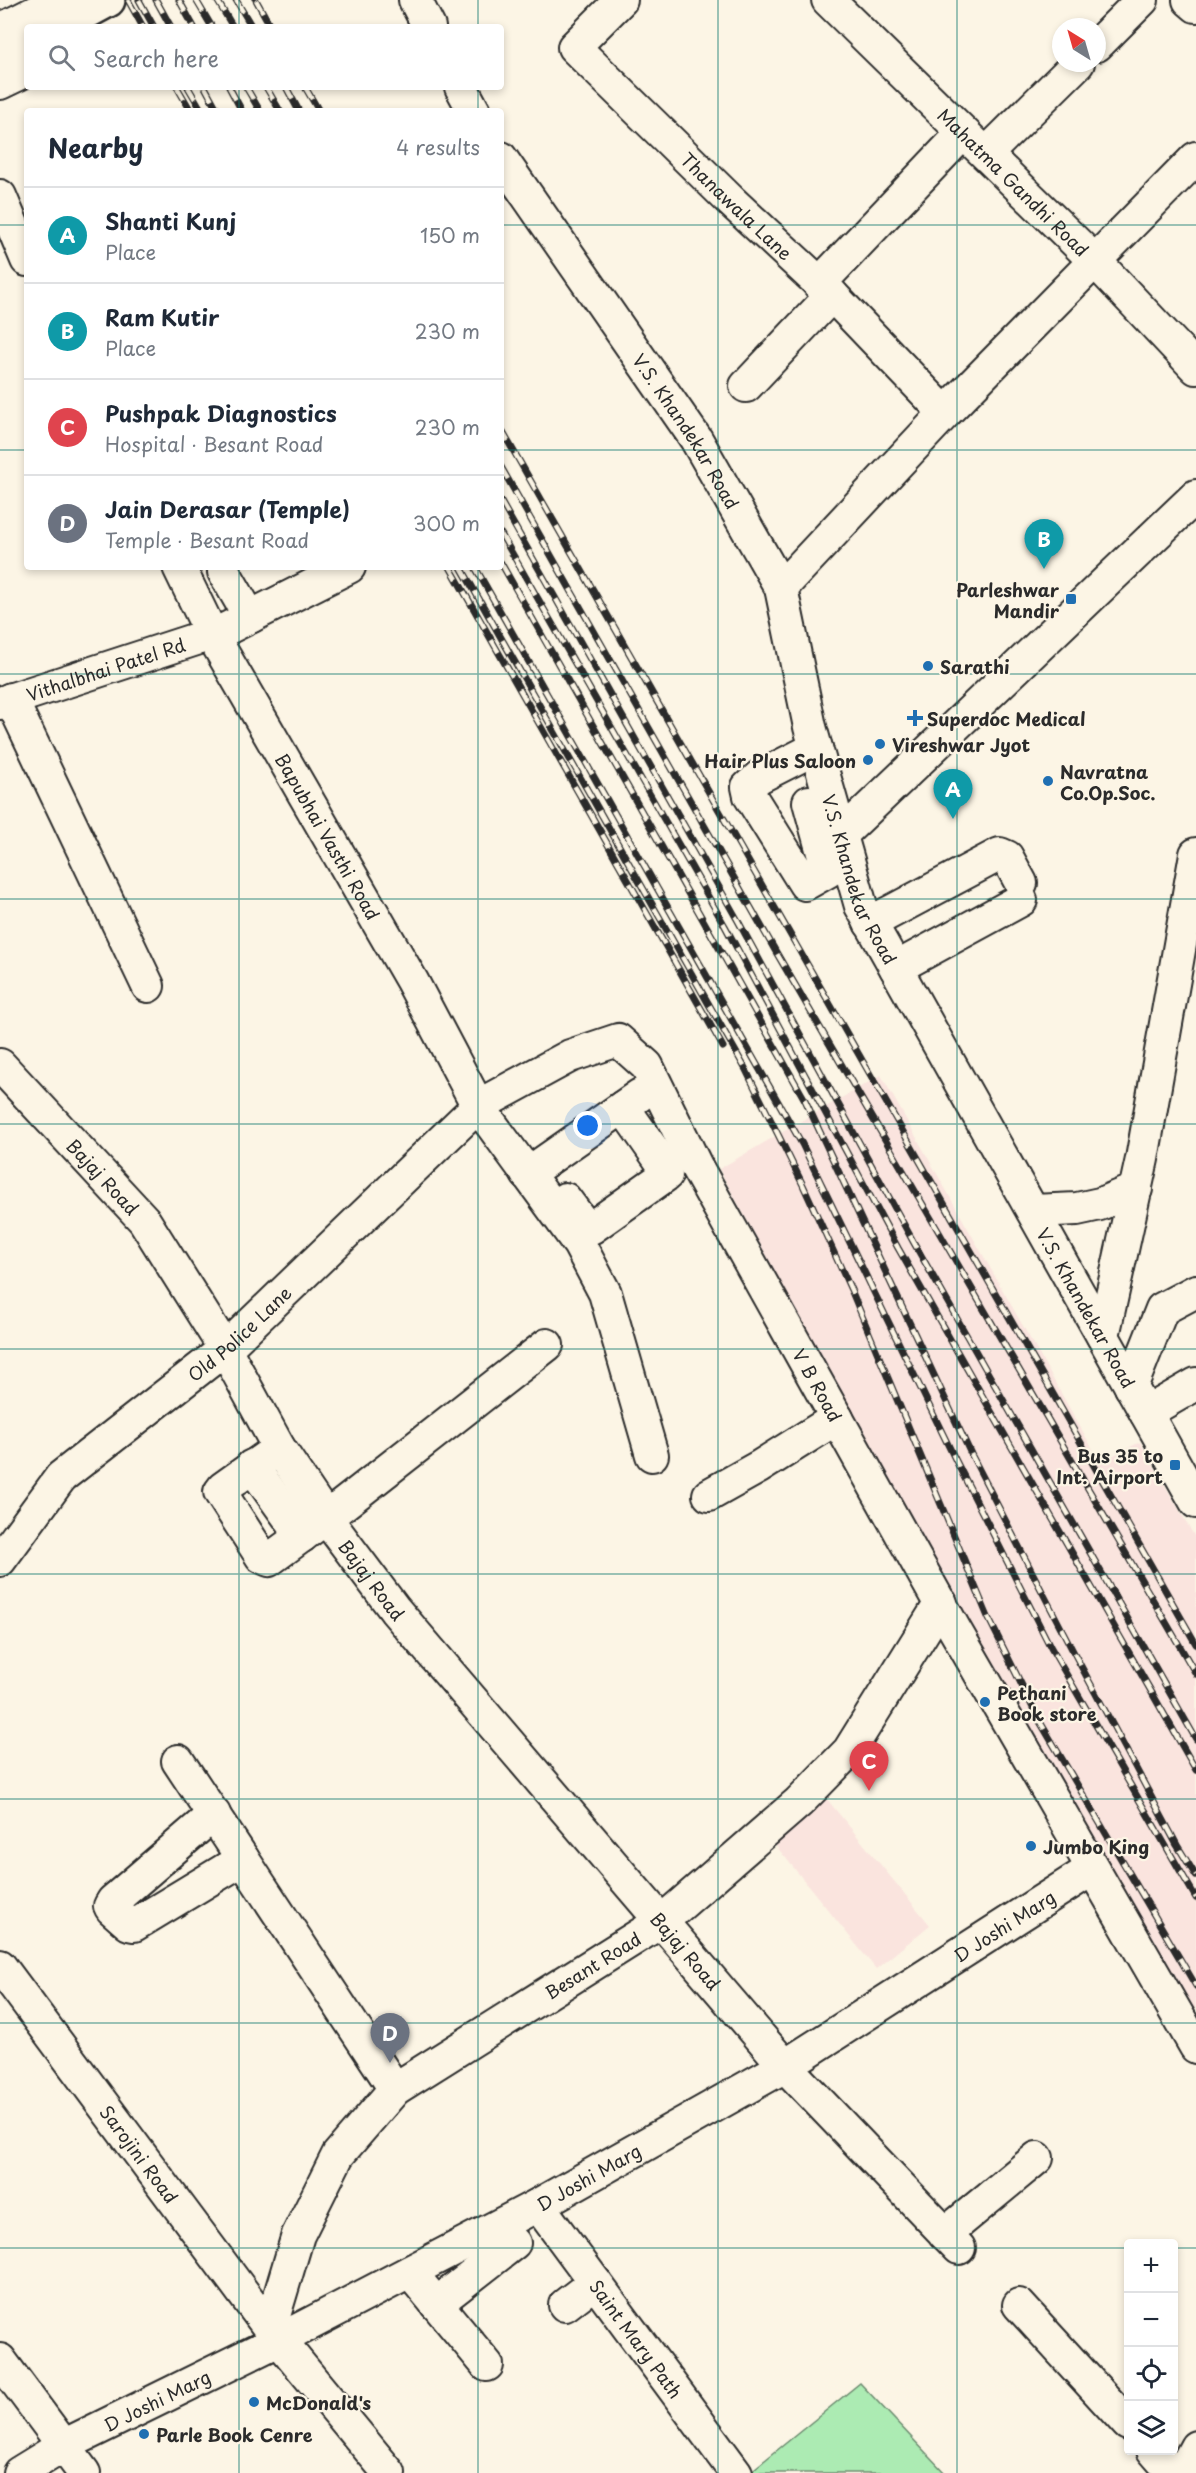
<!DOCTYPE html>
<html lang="en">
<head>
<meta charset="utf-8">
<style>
	body { margin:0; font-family:"Playpen Sans",sans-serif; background:#f2f2f3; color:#1f2937 }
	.controls { position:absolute; right:18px; bottom:18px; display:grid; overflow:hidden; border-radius:6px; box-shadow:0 3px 9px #0003 }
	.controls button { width:54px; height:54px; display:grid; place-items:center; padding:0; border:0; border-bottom:2px solid #e0e1e3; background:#fff; color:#1f2937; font:30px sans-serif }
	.compass { position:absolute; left:1052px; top:18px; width:54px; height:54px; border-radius:50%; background:#fff; box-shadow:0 3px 9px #0003; rotate:323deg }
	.you { position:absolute; left:588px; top:1126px; width:21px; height:21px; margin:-15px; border:4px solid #fff; border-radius:50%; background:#1a73e8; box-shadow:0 0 0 9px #1a73e833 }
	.badge { display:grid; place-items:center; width:39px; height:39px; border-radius:50%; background:#1f6fb2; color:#fff; font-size:20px; font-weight:700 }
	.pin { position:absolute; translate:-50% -50px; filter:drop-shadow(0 2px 3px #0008) }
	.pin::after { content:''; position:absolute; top:32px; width:21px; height:18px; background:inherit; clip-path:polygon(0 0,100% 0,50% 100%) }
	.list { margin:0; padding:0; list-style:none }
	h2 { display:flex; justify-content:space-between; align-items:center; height:78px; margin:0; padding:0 24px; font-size:26px }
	h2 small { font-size:20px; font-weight:400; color:#747a83 }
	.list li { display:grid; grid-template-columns:39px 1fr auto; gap:18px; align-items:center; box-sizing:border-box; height:96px; padding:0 24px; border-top:2px solid #e0e1e3 }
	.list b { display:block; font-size:22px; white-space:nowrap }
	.list p { margin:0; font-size:20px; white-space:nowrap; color:#747a83 }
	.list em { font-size:20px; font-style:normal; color:#747a83 }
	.icon { flex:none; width:33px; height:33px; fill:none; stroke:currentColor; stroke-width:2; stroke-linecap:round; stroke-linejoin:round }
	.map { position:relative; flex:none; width:1196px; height:2473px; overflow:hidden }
	.search { position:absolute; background:#fff; box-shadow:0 3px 9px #0003; left:24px; top:24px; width:480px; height:66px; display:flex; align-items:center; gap:15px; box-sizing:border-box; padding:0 21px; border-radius:6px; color:#747a83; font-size:22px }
	.panel { position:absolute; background:#fff; box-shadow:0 3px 9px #0003; left:24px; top:108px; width:480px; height:462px; border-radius:6px }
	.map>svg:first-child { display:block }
</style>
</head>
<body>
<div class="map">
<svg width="1196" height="2473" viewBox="0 0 1196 2473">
	<rect width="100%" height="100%" fill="#fcf5e5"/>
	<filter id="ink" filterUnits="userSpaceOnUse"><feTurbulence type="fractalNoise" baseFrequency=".0167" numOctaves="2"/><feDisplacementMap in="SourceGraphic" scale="12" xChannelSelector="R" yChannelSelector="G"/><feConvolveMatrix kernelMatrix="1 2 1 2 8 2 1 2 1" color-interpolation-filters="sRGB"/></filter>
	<g filter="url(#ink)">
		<!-- built -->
		<path fill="#fae4de" d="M881,1075L1100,1462L1140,1442L1196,1539V2017L961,1614L719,1169Z
			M826,1798L930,1925L876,1969L772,1841Z"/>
		<!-- green -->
		<path fill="#acebb3" stroke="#6c8b6f" stroke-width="1.5" d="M860,2383L945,2473H749Z"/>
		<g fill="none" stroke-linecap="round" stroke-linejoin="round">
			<defs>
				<g id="minor">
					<path d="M415,0L429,27"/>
					<path id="s1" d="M621,0L574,47L732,202L832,295L945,413"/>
					<path id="s2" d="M828,0L1096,262L1196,368"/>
					<path d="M1189,0L1196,6"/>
					<path d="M0,30L60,0"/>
					<path d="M1097,45L1142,0"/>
					<path d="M0,83L27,70"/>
					<path d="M461,87L474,111"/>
					<path d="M986,154L1078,63"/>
					<path id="s3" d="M501,158L696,439L781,588L810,727L861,906L1196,1502"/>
					<path d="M0,196L27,260"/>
					<path d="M819,284L963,133"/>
					<path d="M746,386L832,295"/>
					<path id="s4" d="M179,567L211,633L412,981L478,1106L579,1244L605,1293L652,1455"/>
					<path d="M224,572L250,617"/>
					<path d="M781,588L945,413L1196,158"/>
					<path d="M11,699L148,986"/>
					<path id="s5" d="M0,703L224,630L349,567"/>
					<path d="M809,802L828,871L805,884L750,796L748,787L759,777L816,748"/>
					<path d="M841,835L1196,496"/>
					<path d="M870,923L1000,854L1007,857L1021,883"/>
					<path d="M896,968L1021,900"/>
					<path id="s6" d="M0,1065L144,1220L225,1349L279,1448L326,1518L395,1610L785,2066L959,2248"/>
					<path d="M527,1174L640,1095"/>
					<path d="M565,1199L586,1227L591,1228L666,1175L665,1167L623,1107"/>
					<path d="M1033,1211L1077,1209L1100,1204L1136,1189"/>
					<path d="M1103,1336L1142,1159L1196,854"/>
					<path d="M1131,1387L1162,1309L1196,1291"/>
					<path d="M1146,1413L1196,1384"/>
					<path d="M279,1448L223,1488L220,1492L262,1557L269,1560L326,1518L547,1345"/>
					<path d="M252,1466L302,1536"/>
					<path d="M709,1495L759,1467L837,1418"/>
					<path id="s7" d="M0,1560L61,1477L225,1349L478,1106L570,1056L618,1040L647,1066L696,1166L955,1630L1196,2047"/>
					<path d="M178,1761L395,2089"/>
					<path d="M214,1814L113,1901L110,1906L112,1909L129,1924L134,1925L243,1859"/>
					<path id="s8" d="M0,1966L270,2329L389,2473"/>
					<path id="s9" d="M538,2205L736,2473"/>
					<path d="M945,2234L1037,2158"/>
					<path d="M410,2272L487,2365"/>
					<path d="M436,2304L514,2243"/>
					<path d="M565,2305L595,2282"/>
					<path d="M1019,2305L1128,2424"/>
					<path id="s10" d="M270,2329L298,2235L338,2155L395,2089L662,1921L799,1802L849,1751L941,1603"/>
					<path d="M0,2360L84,2473"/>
					<path d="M1153,2450L1173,2473"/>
					<path id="s11" d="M19,2473L63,2446L279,2340L538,2205L785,2066L1092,1869"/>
					<path d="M1182,2473L1196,2447"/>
				</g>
				<path id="major" d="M58,27L108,0
					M0,58L27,44"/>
			</defs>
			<!-- minor casing -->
			<use href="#minor" stroke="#2b2b2b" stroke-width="36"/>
			<!-- major casing -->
			<use href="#major" stroke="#2b2b2b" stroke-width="38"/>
			<!-- minor -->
			<use href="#minor" stroke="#fcf5e5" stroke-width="32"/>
			<!-- major -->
			<use href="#major" stroke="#fcf5e5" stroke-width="33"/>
			<defs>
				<path id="rail" d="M128,0L143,27
					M139,0L154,27
					M156,0L171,27
					M179,0L194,27
					M196,0L212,27
					M217,0L233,27
					M236,0L252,27
					M256,0L271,27
					M177,87L191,111
					M188,87L202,111
					M205,87L218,111
					M229,87L242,111
					M246,87L260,111
					M266,87L280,111
					M286,87L299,111
					M305,87L319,111
					M501,429L1196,1644
					M501,467L776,952L1196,1674
					M501,502L737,919L914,1243L1196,1739
					M501,534L725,926L898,1248L1196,1770
					M501,563L805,1100L971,1454L1074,1653L1177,1845L1196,1876
					M450,567L723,1047
					M461,567L745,1068L803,1185L852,1292L988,1617L1039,1720L1196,1986
					M475,567L802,1144L956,1461L1051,1648L1196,1898"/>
			</defs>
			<!-- rail casing -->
			<use href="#rail" stroke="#2b2b2b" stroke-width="7"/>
			<!-- rail -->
			<use href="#rail" stroke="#fcf5e5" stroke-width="4.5" stroke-dasharray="14" stroke-linecap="butt"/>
		</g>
	</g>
	<!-- grid -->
	<path fill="none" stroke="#0f766e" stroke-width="1.5" stroke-opacity="0.55" d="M239,0V27M478,0V27M718,0V2473M957,0V2473M239,87V111M478,87V111M0,225H27M501,225H1196M0,450H27M501,450H1196M239,567V2473M478,567V2473M0,674H1196M0,899H1196M0,1124H1196M0,1349H1196M0,1574H1196M0,1799H1196M0,2023H1196M0,2248H1128M1174,2248H1196"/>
	<!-- markers -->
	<g fill="#1f6fb2" stroke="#fcf5e5" stroke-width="2">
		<rect x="1065" y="593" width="12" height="12" rx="3"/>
		<circle cx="928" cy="666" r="6"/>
		<path d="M912 709h6v6h6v6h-6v6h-6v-6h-6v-6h6z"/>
		<circle cx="880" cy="744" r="6"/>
		<circle cx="868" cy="760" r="6"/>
		<circle cx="1048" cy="781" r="6"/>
		<rect x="1169" y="1459" width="12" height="12" rx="3"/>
		<circle cx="985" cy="1702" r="6"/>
		<circle cx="1031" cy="1846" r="6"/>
		<circle cx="254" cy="2402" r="6"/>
		<circle cx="144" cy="2434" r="6"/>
	</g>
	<g text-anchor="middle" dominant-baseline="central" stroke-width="4.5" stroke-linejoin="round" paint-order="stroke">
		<!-- street labels -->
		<g font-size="18" fill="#2b2b2b" stroke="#fcf5e5">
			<text stroke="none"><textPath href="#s2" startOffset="260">Mahatma Gandhi Road</textPath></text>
			<text stroke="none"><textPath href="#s1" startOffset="294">Thanawala Lane</textPath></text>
			<text stroke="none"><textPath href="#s3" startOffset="330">V.S. Khandekar Road</textPath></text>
			<text stroke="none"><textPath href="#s5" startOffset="111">Vithalbhai Patel Rd</textPath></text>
			<text stroke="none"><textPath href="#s4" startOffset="308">Bapubhai Vasthi Road</textPath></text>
			<text stroke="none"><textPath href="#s3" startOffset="816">V.S. Khandekar Road</textPath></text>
			<text stroke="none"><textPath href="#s6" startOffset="152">Bajaj Road</textPath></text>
			<text stroke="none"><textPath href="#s3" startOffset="1302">V.S. Khandekar Road</textPath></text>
			<text stroke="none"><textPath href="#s7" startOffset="332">Old Police Lane</textPath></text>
			<text stroke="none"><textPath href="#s7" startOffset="1218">V B Road</textPath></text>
			<text stroke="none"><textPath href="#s6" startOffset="638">Bajaj Road</textPath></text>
			<text stroke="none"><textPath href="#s11" startOffset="1128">D Joshi Marg</textPath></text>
			<text stroke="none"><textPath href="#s6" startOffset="1124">Bajaj Road</textPath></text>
			<text stroke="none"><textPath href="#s10" startOffset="508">Besant Road</textPath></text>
			<text stroke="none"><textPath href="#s8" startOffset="234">Sarojini Road</textPath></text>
			<text stroke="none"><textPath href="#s11" startOffset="642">D Joshi Marg</textPath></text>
			<text stroke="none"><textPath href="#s9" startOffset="166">Saint Mary Path</textPath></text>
			<text stroke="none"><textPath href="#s11" startOffset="156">D Joshi Marg</textPath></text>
		</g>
		<!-- poi labels -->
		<g font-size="18" font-weight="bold" fill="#2b2b2b" stroke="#fcf5e5" text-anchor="start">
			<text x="1059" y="589" text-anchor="end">Parleshwar<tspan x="1059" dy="21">Mandir</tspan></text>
			<text x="940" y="666">Sarathi</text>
			<text x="927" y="718">Superdoc Medical</text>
			<text x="892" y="744">Vireshwar Jyot</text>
			<text x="856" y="760" text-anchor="end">Hair Plus Saloon</text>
			<text x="1060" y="771">Navratna<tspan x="1060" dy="21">Co.Op.Soc.</tspan></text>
			<text x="1163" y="1455" text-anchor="end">Bus 35 to<tspan x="1163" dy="21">Int. Airport</tspan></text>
			<text x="997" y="1692">Pethani<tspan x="997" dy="21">Book store</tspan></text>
			<text x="1043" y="1846">Jumbo King</text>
			<text x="266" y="2402">McDonald's</text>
			<text x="156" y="2434">Parle Book Cenre</text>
		</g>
	</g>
</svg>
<div class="controls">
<button>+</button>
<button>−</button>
<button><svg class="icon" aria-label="locate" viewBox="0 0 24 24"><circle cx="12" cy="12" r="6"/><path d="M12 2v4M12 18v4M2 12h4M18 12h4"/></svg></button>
<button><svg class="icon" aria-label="layers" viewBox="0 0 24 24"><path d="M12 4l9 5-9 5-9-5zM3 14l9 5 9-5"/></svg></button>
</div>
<svg class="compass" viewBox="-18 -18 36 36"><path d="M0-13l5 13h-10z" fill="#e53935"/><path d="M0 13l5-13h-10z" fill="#747a83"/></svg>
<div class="you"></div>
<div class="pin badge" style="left:953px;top:819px;background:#0f9aa8">A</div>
<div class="pin badge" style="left:1044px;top:569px;background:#0f9aa8">B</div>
<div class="pin badge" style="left:869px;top:1791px;background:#e0444e">C</div>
<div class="pin badge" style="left:390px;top:2063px;background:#6b7280">D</div>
<div class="search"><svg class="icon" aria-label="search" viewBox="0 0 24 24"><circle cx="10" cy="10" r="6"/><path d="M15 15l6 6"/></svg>Search here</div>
<section class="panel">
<h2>Nearby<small>4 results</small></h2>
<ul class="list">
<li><span class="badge" style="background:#0f9aa8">A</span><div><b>Shanti Kunj</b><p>Place</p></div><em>150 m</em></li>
<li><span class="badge" style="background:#0f9aa8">B</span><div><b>Ram Kutir</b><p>Place</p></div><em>230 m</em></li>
<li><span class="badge" style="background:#e0444e">C</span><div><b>Pushpak Diagnostics</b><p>Hospital · Besant Road</p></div><em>230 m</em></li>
<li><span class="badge" style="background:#6b7280">D</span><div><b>Jain Derasar (Temple)</b><p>Temple · Besant Road</p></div><em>300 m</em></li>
</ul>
</section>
</div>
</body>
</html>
